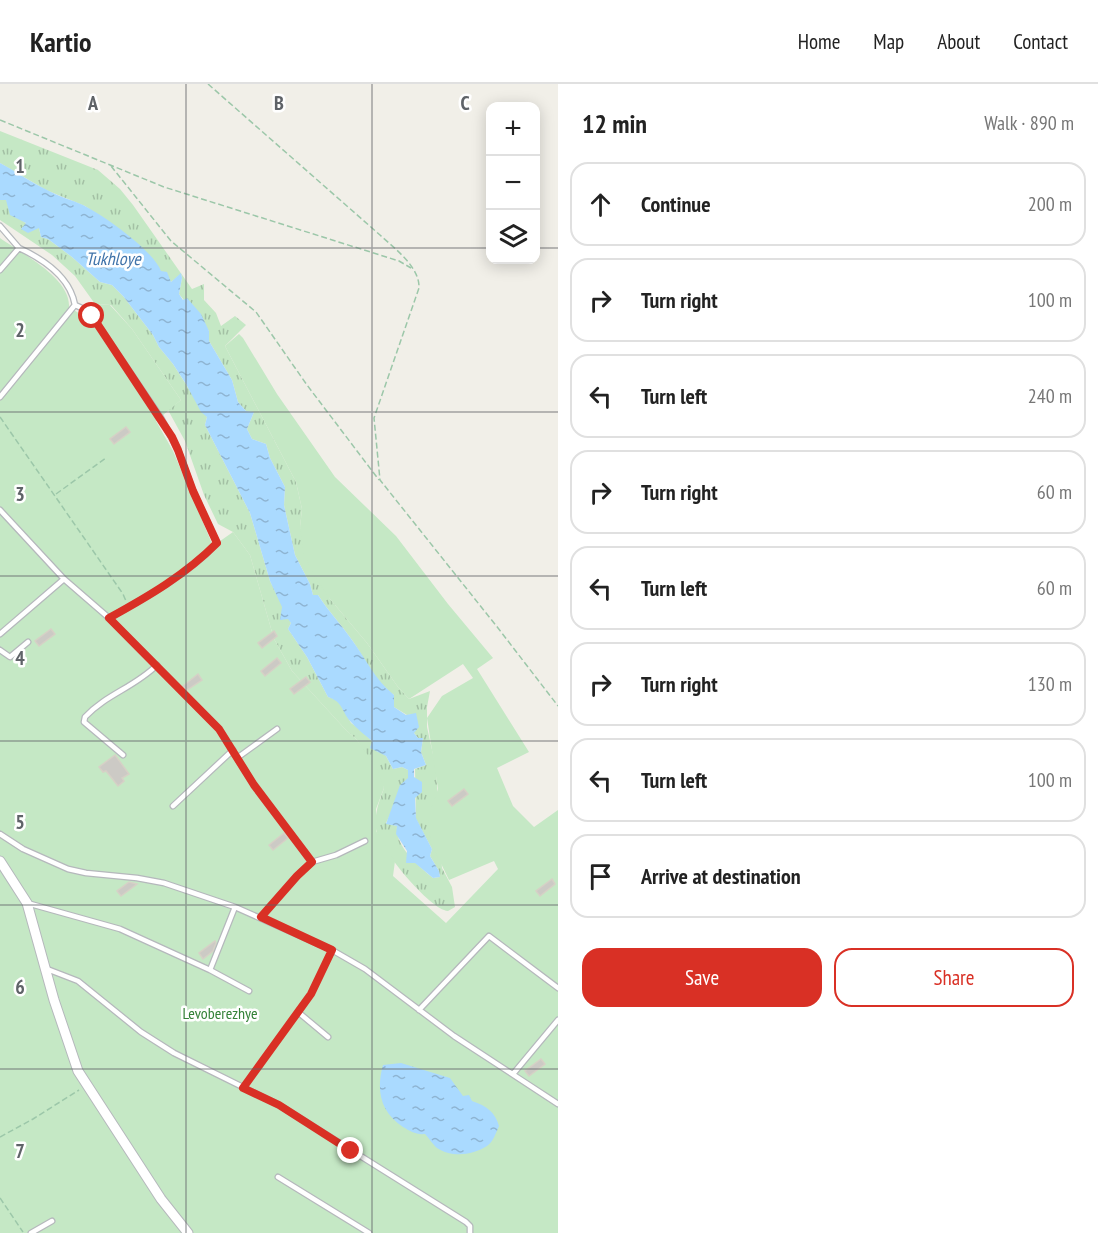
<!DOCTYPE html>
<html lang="en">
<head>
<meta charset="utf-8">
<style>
	body { margin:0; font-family:"PT Sans Narrow",sans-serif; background:#f2f2f2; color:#222 }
	.controls { position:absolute; right:18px; top:18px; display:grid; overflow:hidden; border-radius:12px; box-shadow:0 3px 15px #0003 }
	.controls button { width:54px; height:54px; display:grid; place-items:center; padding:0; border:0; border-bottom:2px solid #e0e0e0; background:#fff; color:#222; font:30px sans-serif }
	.stop { position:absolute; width:18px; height:18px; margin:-14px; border:4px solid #d93025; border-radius:50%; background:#fff }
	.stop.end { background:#d93025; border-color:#fff; box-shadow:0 2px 6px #0008 }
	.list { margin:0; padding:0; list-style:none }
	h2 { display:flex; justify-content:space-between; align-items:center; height:78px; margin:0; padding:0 24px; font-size:26px }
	h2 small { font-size:20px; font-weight:400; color:#767676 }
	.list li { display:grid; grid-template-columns:39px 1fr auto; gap:18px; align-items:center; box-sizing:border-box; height:84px; margin:0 12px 12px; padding:0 12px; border:2px solid #e0e0e0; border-radius:18px }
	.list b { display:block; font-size:22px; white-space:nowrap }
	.list em { font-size:20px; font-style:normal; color:#767676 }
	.actions { display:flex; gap:12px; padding:18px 24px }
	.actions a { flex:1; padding:14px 0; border:2px solid #d93025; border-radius:18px; text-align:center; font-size:21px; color:#d93025 }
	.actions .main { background:#d93025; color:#fff }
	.icon { flex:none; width:33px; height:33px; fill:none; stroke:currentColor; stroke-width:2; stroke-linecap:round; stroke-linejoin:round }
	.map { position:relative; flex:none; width:558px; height:1149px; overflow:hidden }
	header { display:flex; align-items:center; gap:36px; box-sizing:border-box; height:84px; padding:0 30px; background:#fff; border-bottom:2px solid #e0e0e0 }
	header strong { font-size:28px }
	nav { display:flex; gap:33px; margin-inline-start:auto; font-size:21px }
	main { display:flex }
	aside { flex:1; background:#fff }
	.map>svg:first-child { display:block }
</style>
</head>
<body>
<header>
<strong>Kartio</strong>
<nav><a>Home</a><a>Map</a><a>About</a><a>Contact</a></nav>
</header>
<main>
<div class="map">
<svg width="558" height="1149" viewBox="0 0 558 1149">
	<defs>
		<pattern id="grass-tufts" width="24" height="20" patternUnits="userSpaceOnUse" patternTransform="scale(1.5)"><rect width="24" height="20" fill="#c5e8c5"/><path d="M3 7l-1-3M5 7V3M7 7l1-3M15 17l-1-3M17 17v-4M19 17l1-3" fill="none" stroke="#a3c0a4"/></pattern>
		<pattern id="water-ripples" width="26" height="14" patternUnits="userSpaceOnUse" patternTransform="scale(1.5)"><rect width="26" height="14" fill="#aadaff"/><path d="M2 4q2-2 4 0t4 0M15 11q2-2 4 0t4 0" fill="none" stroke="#8eb4d2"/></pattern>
	</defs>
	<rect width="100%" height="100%" fill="#f1efe8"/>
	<!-- grass -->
	<path fill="url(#grass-tufts)" d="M0,47L98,86L120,105L133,121L192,205L204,200V216L216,229L221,242L235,232L246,241L225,262L296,398L302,425L300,443L330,515L367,559L398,603L409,615L430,607L427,623V643L436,684L442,784L452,803L455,823L448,827C430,826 378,763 376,745C374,730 379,718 384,704L357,656L345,645L292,587L274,555L250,471L233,448L218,440L204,411L185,357L168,326L181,316L132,245L111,221L95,220L75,192L52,171L0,136V116H6L26,140L21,145L39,144L41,153L48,155L72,173L100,198L112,201L123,212L153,251L159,263L173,280L207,333L205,341L250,429L270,497L291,539L288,545L307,573L328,613L338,616L351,639L360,645L386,672L393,685L402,683L408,686V695L386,739L397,742C395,763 419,782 433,794L440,793L439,787L430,772L432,765L416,735L415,685L426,681L421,668L423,654H418L414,649L416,630L407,631L394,623V611C374,596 366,576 352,556C341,540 328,527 318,511H313L310,500L295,471L284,421L285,403L270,374L266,360L252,355L247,345L254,328L246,327L238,318L232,296L209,257V247L179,210L182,194L181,190L171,198L123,148L85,122L46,106L0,79Z"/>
	<!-- garden -->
	<path fill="#c5e8c5" d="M0,154C21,169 71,194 69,223L85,233L95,220L110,221L132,245L181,316L156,337L173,367L213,462L233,448L250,471L274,555L292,587L345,645L357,656L378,686L384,704L376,725V747L395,777L393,792L446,839L498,785L494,777L449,796L432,761L428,744L429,731L438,705L427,634L442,612L473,594L463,580L409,615L398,603L367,559L330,515L313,490L303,467L300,443L302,425L296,398L225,262L239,250L243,254L277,310L335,393L396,452L448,520L493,574L477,585L529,668L497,684L513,722L534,743L558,726V1149H0Z"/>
	<!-- water -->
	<path fill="url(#water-ripples)" d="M0,79C17,88 32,99 49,107C60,113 72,116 83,121C103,131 153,166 161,187L167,188L171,198L181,189L182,194L179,210L183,216L187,214L201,230L209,247V257L232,296L238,318L246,327L254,328L247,345L252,355L266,360L270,374L285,403L284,421L295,471L310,500L313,511H318C328,527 341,540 352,556C366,575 375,596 394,611V623L406,631L416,629L419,643L414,649L418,654H423L421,668L426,681L414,685V693L422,698V708L415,714L416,734L432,765L430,772L439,787L440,793L433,794L415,779H406L407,767L396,750L397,742L386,740L400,701L408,694V686L402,683L393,685L386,672L370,664L372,657C365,651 356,644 350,637C341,626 343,618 328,613L307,573L288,545L291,539L288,535L280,536L282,523L270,497L250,429L205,341L207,333L201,328L186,300L173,280L159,263L153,251L123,212L112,201L100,198L72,173L48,155L41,153L39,144L28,149L21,145L26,139L10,131L6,116H0Z
		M401,979L450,994L463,1012L469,1011L472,1017C487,1022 495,1028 499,1042C496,1049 493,1058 487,1062C473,1071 452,1074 437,1064C433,1061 429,1054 425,1050C416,1051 410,1047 403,1043C380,1028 376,1006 383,981Z"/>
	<!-- building -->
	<path fill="#cccac5" stroke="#d6d1c6" stroke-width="1.5" d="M126,343L130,348L114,360L110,355Z
		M51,545L55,550L39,562L35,557Z
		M274,547L277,552L262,564L258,559Z
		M277,574L281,579L265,592L261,587Z
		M198,590L202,596L187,606L183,602Z
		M306,593L310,598L294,610L290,605Z
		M115,671L129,690L122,694L124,697L118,702L106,687L103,688L99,683Z
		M464,705L468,710L452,722L448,717Z
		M284,749L288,754L273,766L269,761Z
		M552,795L555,800L540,812L536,807Z
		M129,798L137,800L121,812L117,807Z
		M215,857L216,859L213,867L203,875L199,869Z
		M541,975L545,980L529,992L525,987Z"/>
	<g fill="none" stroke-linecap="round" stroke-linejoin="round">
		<defs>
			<path id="service" d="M0,142L19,164
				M0,186L19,164C43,175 70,193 75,221
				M0,313L75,221L84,225L92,232L161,334L178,366L193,407L217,459C186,492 148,512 109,534
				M0,426L64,495L109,534L219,645L254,701L312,778
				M0,550L64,495
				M0,566L10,573L28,558
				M123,671L84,638L85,633C105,611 135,603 157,581
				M237,674L277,645
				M173,722L233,666
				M0,750L23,765L68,785L86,789L137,794L164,799L235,823L332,866L365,885L454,952L558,1020
				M27,819L120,845L210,886L249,907
				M261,833L297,792L312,778L336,771L365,757
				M47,885L78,897L141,948L174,969L279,1021L466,1138L470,1142V1149
				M210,886L235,823
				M419,926L489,852L558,904
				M298,928L328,953
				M513,990L558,936
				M278,1093L369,1149
				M31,1149L52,1137"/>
			<path id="minor" d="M0,777L27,819L54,916L78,987L161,1115L188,1149"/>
		</defs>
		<!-- service casing -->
		<use href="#service" stroke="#b5b8bc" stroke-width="7"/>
		<!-- minor casing -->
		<use href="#minor" stroke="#b5b8bc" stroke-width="11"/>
		<!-- path -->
		<path stroke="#9cc7a9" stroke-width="1.5" stroke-dasharray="6 3" stroke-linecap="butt" d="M208,0L380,151C394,164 420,183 419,204L374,334L380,396L498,544L558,622
			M0,36L164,103L399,177L411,184
			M111,82L171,157L256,228L307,301L379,396
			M0,333L123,510L126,517
			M56,410L106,374
			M301,923L311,910L329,872
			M247,998L293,934
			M0,1053L33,1035L79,1006
			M0,1114L23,1148"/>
		<!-- service -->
		<use href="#service" stroke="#fff" stroke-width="4.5"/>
		<!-- minor -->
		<use href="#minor" stroke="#fff" stroke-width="9"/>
	</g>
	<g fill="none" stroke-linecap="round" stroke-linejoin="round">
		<!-- route -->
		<path stroke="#d93025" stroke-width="8" d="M92,232L172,353L178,366L193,407L217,459C185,491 149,512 109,534L219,645L254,701L312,778L297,792L261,833L332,866L311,910L243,1004L279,1021L351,1067"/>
	</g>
	<!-- grid -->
	<path fill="none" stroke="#5f6368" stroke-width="1.5" stroke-opacity="0.55" d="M186,0V1149M372,0V1149M0,164H490M536,164H558M0,328H558M0,492H558M0,657H558M0,821H558M0,985H558"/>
	<g text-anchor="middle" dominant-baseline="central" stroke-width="5" stroke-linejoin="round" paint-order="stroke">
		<!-- park labels -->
		<g font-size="16" fill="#348238" stroke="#fff">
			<text x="220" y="929">Levoberezhye</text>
		</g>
		<!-- water labels -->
		<g font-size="18" font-style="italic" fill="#4174aa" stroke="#fff">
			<text x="113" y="174">Tukhloye</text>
		</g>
	</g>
	<g font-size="20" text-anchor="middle" font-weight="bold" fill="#5f6368" stroke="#fff" stroke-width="5" stroke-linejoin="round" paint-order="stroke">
		<text x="93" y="26">A</text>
		<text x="279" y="26">B</text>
		<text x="465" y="26">C</text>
		<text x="20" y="89">1</text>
		<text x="20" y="253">2</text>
		<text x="20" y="417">3</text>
		<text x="20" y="581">4</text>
		<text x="20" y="745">5</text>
		<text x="20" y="910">6</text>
		<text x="20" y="1074">7</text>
	</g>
</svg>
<div class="controls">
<button>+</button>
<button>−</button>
<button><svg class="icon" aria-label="layers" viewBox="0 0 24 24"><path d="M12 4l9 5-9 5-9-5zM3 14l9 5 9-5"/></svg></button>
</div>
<div class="stop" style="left:92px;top:232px"></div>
<div class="stop end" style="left:351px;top:1067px"></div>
</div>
<aside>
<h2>12 min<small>Walk · 890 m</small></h2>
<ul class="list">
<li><svg class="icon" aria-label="ahead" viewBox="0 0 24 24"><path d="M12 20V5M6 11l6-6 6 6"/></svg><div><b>Continue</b></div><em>200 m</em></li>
<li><svg class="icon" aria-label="right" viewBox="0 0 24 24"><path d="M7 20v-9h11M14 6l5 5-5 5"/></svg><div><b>Turn right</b></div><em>100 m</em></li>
<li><svg class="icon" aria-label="left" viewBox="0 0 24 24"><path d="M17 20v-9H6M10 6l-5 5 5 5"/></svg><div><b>Turn left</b></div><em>240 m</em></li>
<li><svg class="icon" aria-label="right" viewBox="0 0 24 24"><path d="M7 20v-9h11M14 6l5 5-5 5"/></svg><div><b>Turn right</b></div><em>60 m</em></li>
<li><svg class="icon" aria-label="left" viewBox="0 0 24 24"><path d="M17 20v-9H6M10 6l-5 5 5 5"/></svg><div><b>Turn left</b></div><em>60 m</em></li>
<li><svg class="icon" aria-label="right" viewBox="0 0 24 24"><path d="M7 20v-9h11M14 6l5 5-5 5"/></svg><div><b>Turn right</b></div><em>130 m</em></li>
<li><svg class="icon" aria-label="left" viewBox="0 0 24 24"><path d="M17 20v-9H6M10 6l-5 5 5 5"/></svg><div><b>Turn left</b></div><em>100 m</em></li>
<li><svg class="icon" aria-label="arrive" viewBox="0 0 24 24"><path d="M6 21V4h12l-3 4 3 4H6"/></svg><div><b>Arrive at destination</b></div></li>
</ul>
<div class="actions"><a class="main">Save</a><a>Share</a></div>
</aside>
</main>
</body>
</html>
